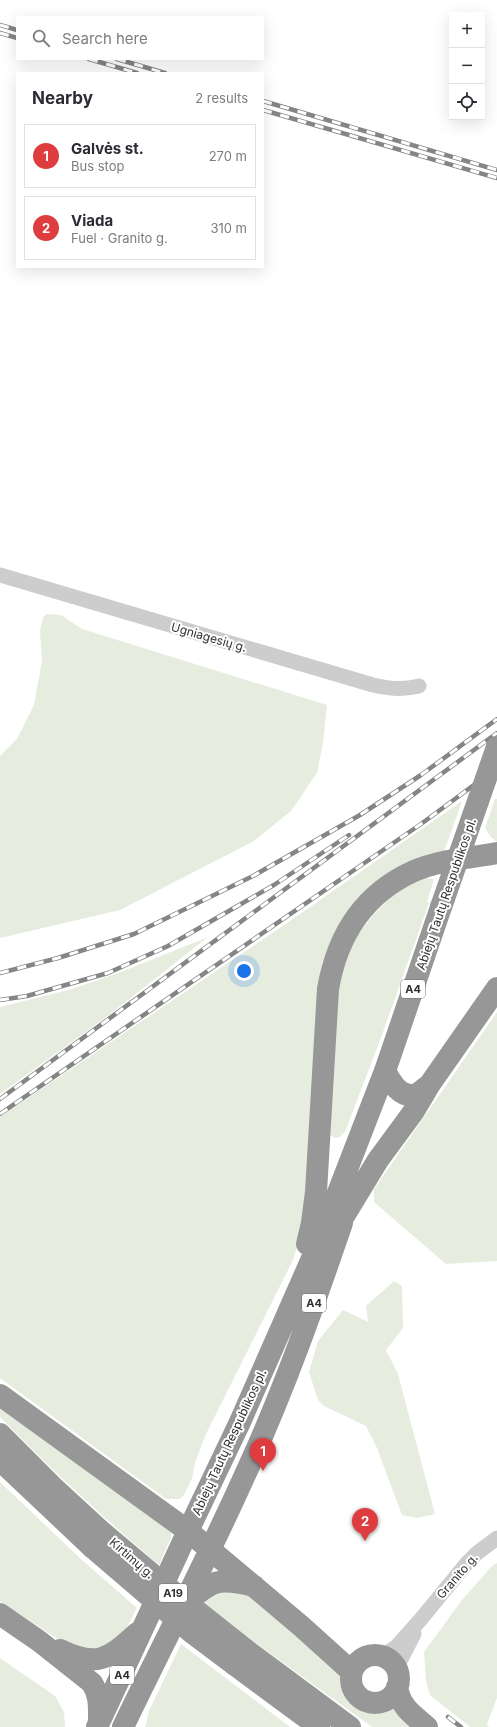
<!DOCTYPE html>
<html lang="en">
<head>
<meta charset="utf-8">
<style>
	body { margin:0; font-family:Inter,sans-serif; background:#f2f2f3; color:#2b2b33 }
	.controls { position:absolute; right:12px; top:12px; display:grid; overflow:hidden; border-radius:0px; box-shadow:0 4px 16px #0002 }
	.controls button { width:36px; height:36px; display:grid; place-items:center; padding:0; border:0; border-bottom:1px solid #e1e1e2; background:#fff; color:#2b2b33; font:20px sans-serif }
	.you { position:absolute; left:244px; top:971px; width:14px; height:14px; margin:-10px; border:3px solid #fff; border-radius:50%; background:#1a73e8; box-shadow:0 0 0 6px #1a73e833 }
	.badge { display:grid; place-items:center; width:26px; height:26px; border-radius:50%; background:#de3c3f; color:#fff; font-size:13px; font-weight:700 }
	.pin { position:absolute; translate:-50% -33px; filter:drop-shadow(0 1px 2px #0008) }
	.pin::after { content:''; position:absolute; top:21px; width:14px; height:12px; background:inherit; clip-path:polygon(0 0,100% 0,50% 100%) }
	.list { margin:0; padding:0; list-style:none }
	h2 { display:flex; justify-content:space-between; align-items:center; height:52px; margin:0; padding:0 16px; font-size:17px }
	h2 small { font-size:13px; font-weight:400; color:#7c7c81 }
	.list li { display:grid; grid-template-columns:26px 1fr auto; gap:12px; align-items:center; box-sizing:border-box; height:64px; margin:0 8px 8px; padding:0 8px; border:1px solid #e1e1e2; border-radius:0px }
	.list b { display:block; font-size:15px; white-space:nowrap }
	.list p { margin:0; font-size:13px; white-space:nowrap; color:#7c7c81 }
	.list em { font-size:13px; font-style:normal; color:#7c7c81 }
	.icon { flex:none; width:22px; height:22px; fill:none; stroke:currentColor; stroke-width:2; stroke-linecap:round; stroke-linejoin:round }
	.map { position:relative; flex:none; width:497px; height:1727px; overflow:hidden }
	.search { position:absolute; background:#fff; box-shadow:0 4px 16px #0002; left:16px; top:16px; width:248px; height:44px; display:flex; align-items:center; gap:10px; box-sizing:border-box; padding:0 14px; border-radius:0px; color:#7c7c81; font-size:15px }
	.panel { position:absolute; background:#fff; box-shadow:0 4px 16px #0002; left:16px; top:72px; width:248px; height:196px; border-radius:0px }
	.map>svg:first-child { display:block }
</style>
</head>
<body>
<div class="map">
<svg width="497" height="1727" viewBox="0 0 497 1727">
	<rect width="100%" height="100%" fill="#fff"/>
	<!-- green -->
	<path fill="#e6eddf" d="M47,614L61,615L82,629L327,705L323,743L317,773L291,811L254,841L120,910L0,938V756L17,739L34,705L42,661L40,631L43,617Z
		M495,799H497V842L491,837L485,828Z
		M462,801L444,852L428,854L410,863L329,945L322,963L318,986L310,1158L301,1234L293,1260L205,1436L195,1463L192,1478L184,1495L180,1499H166L0,1378V1117L290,921Z
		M425,878L434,879L427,902L429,903L382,1035L345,1132L340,1137L335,1138L329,1134L334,995L354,940L373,915L394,894L408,885Z
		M208,937L109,1015L0,1094V1007L72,989L121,972Z
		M497,1012V1261L446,1264L374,1202V1189Z
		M394,1281L402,1286L403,1328L386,1350L398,1374L435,1514L417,1518L402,1515L377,1448L366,1426L324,1406L318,1400L309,1372L318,1341L343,1310L368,1322L366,1306Z
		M0,1404L172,1530L171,1537L159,1565C104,1518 50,1469 0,1417Z
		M0,1482L83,1561L137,1608L121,1638L100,1652L67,1645L0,1601Z
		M497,1563V1698L487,1724L489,1727H470L430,1695L426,1681L424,1652L462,1600L493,1565Z
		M222,1587L246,1594L342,1673L351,1694L357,1702L370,1708L380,1707L388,1704L417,1727H372L253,1641L203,1602Z
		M181,1644L290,1727H145L149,1711Z
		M0,1658L55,1696L64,1712L65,1727H0Z"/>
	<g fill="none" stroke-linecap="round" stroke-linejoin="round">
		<!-- street -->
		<path stroke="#cdcdcd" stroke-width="15" d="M0,575L373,685C390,689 403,690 419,686
			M382,1656L396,1647L421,1619L467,1563L477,1553L497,1538
			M398,1672L400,1661L414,1634"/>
		<!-- highway -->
		<path stroke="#979797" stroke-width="22" d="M385,1071C391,1082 401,1100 417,1094C421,1092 426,1087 430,1084
			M344,1216L378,1160L414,1111L430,1084L497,988
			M307,1244L312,1223L316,1192L328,989C337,937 363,894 414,871C439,860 470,858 497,853
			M0,1395L188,1531L301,1626L352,1672
			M0,1434L53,1487L103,1533
			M0,1460L93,1548
			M185,1604C212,1580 218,1577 254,1586
			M0,1614L39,1641L92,1683C100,1696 99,1706 99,1721
			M60,1650C97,1668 109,1659 137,1633
			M246,1650L350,1727
			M351 1679a24 24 0 1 1 48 0a24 24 0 1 1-48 0Z
			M235,1665L319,1727
			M397,1687C401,1708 412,1714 427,1727
			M97,1727L188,1531L240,1422L317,1247L385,1071L441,907
			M123,1727C165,1640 210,1554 249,1466C285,1387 314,1305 342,1223"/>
		<defs>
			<path id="rail" d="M0,25L17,30
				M0,33L17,38
				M89,59L137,73
				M117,59L165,73
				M263,101L497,170
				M263,110L497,178
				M0,973L58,958L134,934L253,876L360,815L421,775L497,719
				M0,1000L27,996L108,973L168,946L274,885L349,835
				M0,1099L497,733
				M0,1114L421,824L497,768
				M448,1717L461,1727"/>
		</defs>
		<!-- rail casing -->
		<use href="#rail" stroke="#858585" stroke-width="4.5"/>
		<!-- rail -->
		<use href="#rail" stroke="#fff" stroke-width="3" stroke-dasharray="9" stroke-linecap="butt"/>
		<!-- highway-bridge -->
		<path stroke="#979797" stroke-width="22" d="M441,907L497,747
			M103,1533L179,1597L246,1650
			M93,1548L191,1632L235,1665"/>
	</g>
	<g text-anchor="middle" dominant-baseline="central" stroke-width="4" stroke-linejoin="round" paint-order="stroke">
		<!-- shield labels -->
		<g fill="#fff" stroke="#6e6e6e" stroke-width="1">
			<rect x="401" y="980" width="24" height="18" rx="3"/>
			<rect x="302" y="1294" width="24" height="18" rx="3"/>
			<rect x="159" y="1584" width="28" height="18" rx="3"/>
			<rect x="110" y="1666" width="24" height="18" rx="3"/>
		</g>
		<g font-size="11" font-weight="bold" fill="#303030">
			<text x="413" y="989">A4</text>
			<text x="314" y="1303">A4</text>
			<text x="173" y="1593">A19</text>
			<text x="122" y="1675">A4</text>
		</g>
		<!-- street labels -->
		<g font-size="12" fill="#303030" stroke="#fff">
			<text transform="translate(209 637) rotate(16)">Ugniagesių g.</text>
			<text transform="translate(446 894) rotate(-71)">Abiejų Tautų Respublikos pl.</text>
			<text transform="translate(229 1442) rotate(-65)">Abiejų Tautų Respublikos pl.</text>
			<text transform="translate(132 1558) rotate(41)">Kirtimų g.</text>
			<text transform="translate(457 1576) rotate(-49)">Granito g.</text>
		</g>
	</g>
</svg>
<div class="controls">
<button>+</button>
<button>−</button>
<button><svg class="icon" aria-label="locate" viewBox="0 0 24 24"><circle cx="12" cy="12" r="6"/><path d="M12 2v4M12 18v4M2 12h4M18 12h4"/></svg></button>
</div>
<div class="you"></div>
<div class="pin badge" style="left:263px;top:1471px">1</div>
<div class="pin badge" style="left:365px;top:1541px">2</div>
<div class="search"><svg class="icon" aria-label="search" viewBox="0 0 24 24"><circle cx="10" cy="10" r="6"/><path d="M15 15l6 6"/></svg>Search here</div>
<section class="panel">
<h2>Nearby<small>2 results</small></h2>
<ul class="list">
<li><span class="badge">1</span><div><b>Galvės st.</b><p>Bus stop</p></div><em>270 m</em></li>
<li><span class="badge">2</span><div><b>Viada</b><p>Fuel · Granito g.</p></div><em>310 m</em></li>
</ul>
</section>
</div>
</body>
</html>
